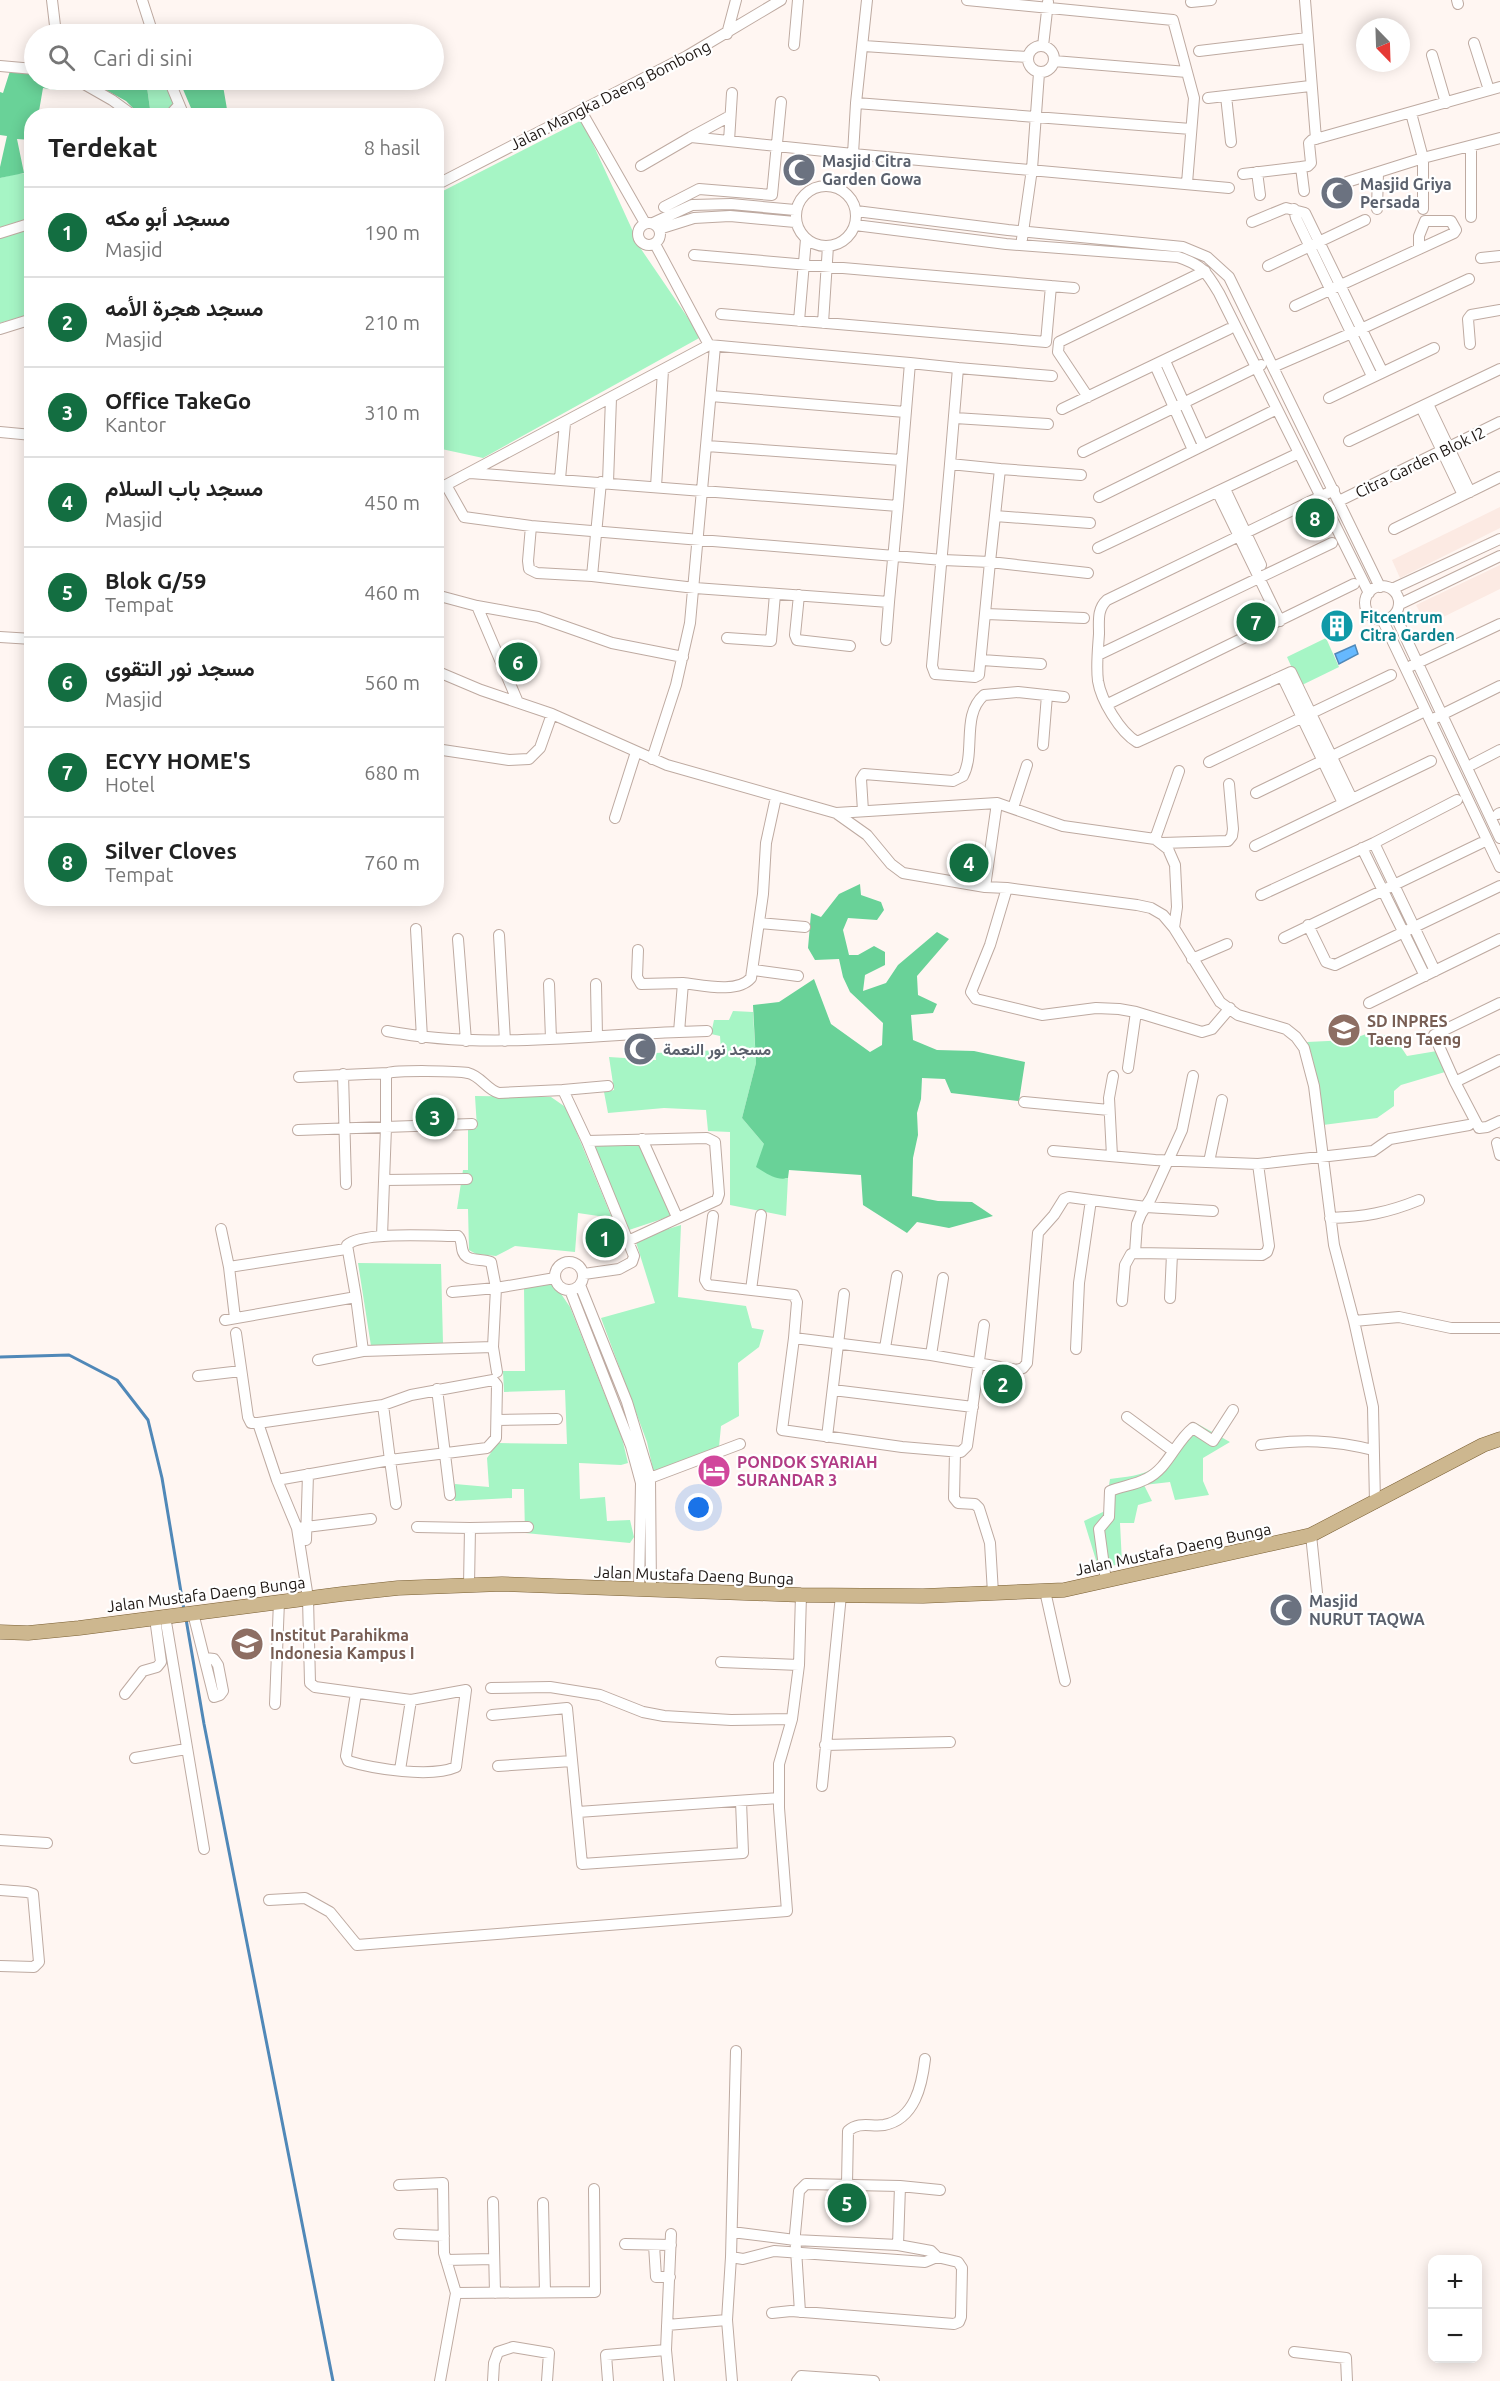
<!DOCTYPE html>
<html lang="id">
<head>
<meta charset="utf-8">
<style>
	body { margin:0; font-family:Ubuntu,Vazirmatn,sans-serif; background:#f2f2f2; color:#222 }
	.controls { position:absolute; right:18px; bottom:18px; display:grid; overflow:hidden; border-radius:12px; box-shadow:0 3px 15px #0003 }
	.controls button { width:54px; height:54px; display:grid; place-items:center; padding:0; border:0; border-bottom:2px solid #e0e0e0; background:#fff; color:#222; font:30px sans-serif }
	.compass { position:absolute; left:1356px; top:18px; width:54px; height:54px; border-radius:50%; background:#fff; box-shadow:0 3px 15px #0003; rotate:157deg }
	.you { position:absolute; left:699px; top:1508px; width:21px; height:21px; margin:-15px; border:4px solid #fff; border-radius:50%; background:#1a73e8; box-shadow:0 0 0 9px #1a73e833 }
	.badge { display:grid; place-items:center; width:39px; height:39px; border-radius:50%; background:#136e41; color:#fff; font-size:20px; font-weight:700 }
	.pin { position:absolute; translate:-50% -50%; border:3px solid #fff; box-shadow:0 2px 6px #0006 }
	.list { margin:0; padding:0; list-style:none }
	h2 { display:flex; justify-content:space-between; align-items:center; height:78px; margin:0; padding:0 24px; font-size:26px }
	h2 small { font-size:20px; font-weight:400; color:#767676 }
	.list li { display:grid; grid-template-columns:39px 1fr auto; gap:18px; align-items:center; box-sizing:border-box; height:90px; padding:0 24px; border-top:2px solid #e0e0e0 }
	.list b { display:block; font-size:22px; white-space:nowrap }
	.list p { margin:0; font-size:20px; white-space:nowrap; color:#767676 }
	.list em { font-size:20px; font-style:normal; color:#767676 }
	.icon { flex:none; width:33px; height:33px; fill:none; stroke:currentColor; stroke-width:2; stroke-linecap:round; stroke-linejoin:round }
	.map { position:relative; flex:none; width:1500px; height:2381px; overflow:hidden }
	.search { position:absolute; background:#fff; box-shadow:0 3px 15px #0003; left:24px; top:24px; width:420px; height:66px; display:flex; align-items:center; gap:15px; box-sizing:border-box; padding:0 21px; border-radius:33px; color:#767676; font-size:22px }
	.panel { position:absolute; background:#fff; box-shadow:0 3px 15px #0003; left:24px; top:108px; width:420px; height:798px; border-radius:24px }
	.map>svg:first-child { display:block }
</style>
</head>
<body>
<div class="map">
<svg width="1500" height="2381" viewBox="0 0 1500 2381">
	<rect width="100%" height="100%" fill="#fff6f2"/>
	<!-- built -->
	<path fill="#fceae3" d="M1500,507V528L1400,578L1392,560Z
		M1500,565V589L1427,625L1416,605Z"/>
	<!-- green -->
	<path fill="#a6f5c5" d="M146,80H165L180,115H155L150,109Z
		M582,120L641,249L701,337L483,458L437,448V194Z
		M31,173V314L0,323V178L16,174Z
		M1326,638L1339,667L1300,686L1287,657Z
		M733,1011L753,1012L756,1063L742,1118L764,1144L785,1179L788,1178L786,1216L730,1205V1132L708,1131L706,1110L664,1108L608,1113L604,1092L614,1090L609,1057L656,1060L655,1053L721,1050L720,1036L711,1034L714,1020H729Z
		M1372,1032L1395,1038L1407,1056L1437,1051L1445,1072L1401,1085L1394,1091V1106L1377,1118L1323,1125L1313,1060L1307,1042L1349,1040Z
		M475,1096L551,1097L564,1106L569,1114L612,1218L578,1213L575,1252L515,1246L496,1256L476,1254L469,1250L468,1209H457L463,1170H468V1130L477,1128Z
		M639,1145L671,1216L629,1230L594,1146Z
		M681,1225L678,1297L746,1306L752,1328L764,1330L759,1347L738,1363L739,1416L721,1426L719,1447L654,1474L647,1442L601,1318L655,1303L635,1239Z
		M358,1263L441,1264L443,1343L371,1346Z
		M533,1285H555L570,1307L622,1438L628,1463L621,1465L579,1463L580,1499L605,1497L607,1521L630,1520L634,1537L630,1543L525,1533L524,1489H512V1498L455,1501V1484L489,1487L487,1458L498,1443L567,1444L565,1390L504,1392L503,1371H525L524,1287Z
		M1196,1423L1230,1442L1203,1458V1481L1209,1495L1175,1500L1170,1482L1144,1485L1152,1501L1138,1505L1134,1523H1120L1122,1563L1099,1570L1084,1521L1105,1511L1110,1479C1124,1477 1143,1476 1155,1467C1171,1454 1174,1430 1196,1423Z"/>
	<!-- forest -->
	<path fill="#69d298" d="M10,71L34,73V80H61L58,90L43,88L39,111L56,114V115L32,116L31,140L17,139L24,173L0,178V167L7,136L0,135V92L3,93Z
		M95,80H146L150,109L155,115H134L135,110L126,101L95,84Z
		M179,80H222L228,115H194Z
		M860,884L861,895L881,902L884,910L877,920L848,918L843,930L849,955H858L874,946L885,952V965L865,975L863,991L886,983L898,965L937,932L949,939L917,976L918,995L937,1004L933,1013L911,1015L913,1040L937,1050L974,1051L1025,1062L1019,1101L951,1093L945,1079L922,1078L921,1099L917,1113L918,1135L913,1158L912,1196L938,1201L972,1202L993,1216L949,1228L917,1222L907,1233L863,1205L861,1175L789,1170L788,1178C776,1181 766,1173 756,1167L764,1144L742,1118L756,1063L753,1005L779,1002L814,979L831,1024L870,1052L882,1045L883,1023L850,992L843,977L839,959L815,960L808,948L811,913L821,917L839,894Z"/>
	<!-- water -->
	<path fill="#66b9ff" stroke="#5088b8" stroke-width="1.5" d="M1355,645L1358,654L1339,664L1335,654Z"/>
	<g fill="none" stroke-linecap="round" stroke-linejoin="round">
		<!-- stream -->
		<path stroke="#5088b8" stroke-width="3" d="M0,1357L69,1355L117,1380L148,1420L162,1478L184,1610
			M186,1619L204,1724L333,2381"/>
		<defs>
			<path id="minor" d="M52,0L56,34
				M142,0L153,34
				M867,0L856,103L853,154L1229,188
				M967,0L1173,20L1194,98L1187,183
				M1305,0L1316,139
				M1457,0L1458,4
				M1191,2L1211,0
				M727,34L736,0
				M1474,43L1489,90
				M794,45L798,0
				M1028 59a13 13 0 1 1 26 0a13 13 0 1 1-26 0Z
				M864,46L1027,57
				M1043,46L1048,2
				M1199,51L1307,38
				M1432,55L1446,103
				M1054,61L1187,72
				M0,66L34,69
				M77,80L112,100L134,116
				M169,80L184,116
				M1226,96L1231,142
				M1208,98L1310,86
				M856,103L1191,129
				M581,111L645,223
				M1411,113L1423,158V209
				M169,116L179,105
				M691,137L730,116
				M729,141L732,93
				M641,166L691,137L853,154
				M1257,172L1260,195
				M1243,174L1301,167
				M1347,182L1423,158L1500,138
				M436,185L687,56L781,0
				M796 216a30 30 0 1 1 60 0a30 30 0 1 1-60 0Z
				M1304,191L1301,167L1308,166L1311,163L1309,143L1312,140L1500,87
				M664,207L699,189L772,195L781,102
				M1294,209L1296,218L1372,376
				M1377,209L1378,173
				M856,211L1008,230L1183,247L1207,257L1229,277L1380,587
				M1471,217V146
				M1252,222L1286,208L1305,213L1382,371
				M638 234a11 11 0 1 1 22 0a11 11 0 1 1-22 0Z
				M653,223L692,205L731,204L795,210
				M855,225L1006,244L1178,257C1202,265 1206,271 1219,293L1369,593
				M659,229L694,218L730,216L795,222
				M0,233L32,223
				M1022,239L1032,169L1039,73
				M655,244L709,345L446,485L464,517L531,526L943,560L990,562L1000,469L950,464L932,666L935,674L975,677L979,675L990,562L1088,573
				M694,255L1074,288
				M1481,258L1500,256
				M1268,266L1365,220
				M1295,306L1454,233L1456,230L1451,221H1425L1419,236V247
				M721,314L1046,342L1051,286
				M799,321L806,239
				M823,323L828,246
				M0,329L32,319
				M1470,344L1468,319L1471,315L1500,310
				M1165,361L1203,445
				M910,363L958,368L950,464
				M1155,365L1193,450
				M1273,367L1361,329L1469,279
				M958,368L1052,376
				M711,396L905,412
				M1088,397L1058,352L1059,342L1205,271
				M1329,398L1434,348
				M1428,404L1470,492
				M1421,407L1463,495
				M1062,409L1229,329
				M955,418L1048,424
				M0,432L32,435
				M1349,441L1500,369
				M707,446L901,460
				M1083,452L1261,365
				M1000,469L1081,475
				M470,473L898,506L910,363L709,345
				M560,479L565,423
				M601,482L592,576L695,588L889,602L898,506
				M608,482L611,398
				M656,487L663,370
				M1225,489L1261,565
				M1334,490L1107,600C1097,609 1099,621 1099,634C1098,649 1096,666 1098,681C1101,700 1120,732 1137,742L1291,672L1352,799
				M1218,493L1280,621
				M1099,497L1277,409
				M1339,501L1500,422
				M995,516L1090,523
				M531,526L528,561L529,569L537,573L592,576
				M1394,529L1500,477
				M1098,548L1299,453
				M1365 603a17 17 0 1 1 34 0a17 17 0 1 1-34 0Z
				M1392,589L1500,539
				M436,595L477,606L538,617L612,643L683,657
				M799,595L795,635L797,640L850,646
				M1400,604L1500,556
				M477,606L517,700
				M986,614L1084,618
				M1395,615L1500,838
				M1383,621L1500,867
				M0,637L32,639
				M727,638L771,641L775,594
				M886,640L889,602
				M1098,655L1332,543
				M982,660L1041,664
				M1411,666L1500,624
				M436,671L481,690L552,714L667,765L836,813L867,835L891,864L903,873L985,887L1007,888L1137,905L1151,908L1163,915L1174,928L1220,1002L1238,1015L1286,1029L1296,1037L1304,1048L1314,1086L1334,1245L1354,1321L1373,1407L1375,1503
				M1282,676L1343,803
				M1108,704L1354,584
				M1435,718L1500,686
				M1043,745L1047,695
				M436,749L509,760L529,759L540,748L552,714
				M652,759L676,685L690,623L715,346
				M1209,762L1391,675
				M1473,764L1500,750
				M1256,793L1425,711
				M1013,808L1027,765
				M863,811L861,779L864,774L953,781L963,776C976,752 961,715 984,695L1018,692L1064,697
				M836,813L997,803L1063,826L1155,839L1168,849L1175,865L1177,907L1174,928
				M1498,814L1500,813
				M615,818L636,752
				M1155,839L1179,771
				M1162,843L1228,841L1232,836L1233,829L1229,784
				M1374,843L1435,971
				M1255,846L1431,761
				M1362,848L1425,976
				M985,887L997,803
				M1007,888L990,945L971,992L976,999L1042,1015L1096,1008L1119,1009L1136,1012L1202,1032L1212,1029L1230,1008
				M1261,895L1374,843L1457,800
				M759,923L805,927
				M1308,925L1326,962L1335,965L1500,886
				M416,929L422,1038
				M499,935L505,1041
				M1284,938L1481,843
				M458,939L466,1041
				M638,950L637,977L641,984L683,983
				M1192,959L1227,944
				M754,970L798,976
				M549,984L551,1039
				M596,984L597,1036
				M1369,1003L1500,939
				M387,1031C484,1050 582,1035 679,1032L683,983C702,985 737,994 751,978L763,894L766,843L776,797
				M679,1032L707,1031
				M1500,1060L1455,1082L1479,1128L1487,1127L1500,1121
				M1128,1068L1136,1012
				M343,1074L346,1184
				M299,1077L388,1073
				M1455,1082L1434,1035L1500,1003
				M1024,1102L1109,1110
				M298,1130L472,1124
				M642,1139L677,1217
				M587,1141L707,1138L715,1142L719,1194L717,1200L628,1241
				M1497,1143L1500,1155
				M1053,1151L1155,1160L1258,1164L1373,1151L1390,1139L1469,1125
				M1112,1156L1109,1098L1113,1076
				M1209,1162L1222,1100
				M384,1180L467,1179
				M713,1216L705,1280L708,1285L794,1295L797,1302L794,1338L931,1355L1017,1370L1023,1368L1027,1363L1038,1233L1054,1215L1064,1199L1069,1197L1091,1200
				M1330,1218C1364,1217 1387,1213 1419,1200
				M221,1229L229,1267
				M382,1236L386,1127V1077L388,1073C398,1070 458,1071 468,1073C481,1076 487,1090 499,1093L563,1090
				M1135,1253L1262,1255L1267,1252L1269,1246L1258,1164
				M555 1276a14 14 0 1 1 28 0a14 14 0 1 1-28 0Z
				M583,1272L584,1274L619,1269L632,1262L634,1256L587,1141L563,1090L608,1086
				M580,1285L627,1402L650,1478L651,1590
				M570,1290L631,1446L641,1483L639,1589
				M751,1290L761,1215
				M356,1297L347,1245C361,1231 435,1236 458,1236C464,1241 459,1252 467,1257C473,1261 484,1259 491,1262L496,1288L452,1292
				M1170,1298L1172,1254
				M1122,1301L1125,1265L1131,1254L1135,1253L1137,1224L1141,1214L1151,1198L1182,1130L1193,1076
				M235,1318L229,1267L346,1249
				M225,1320L356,1297L363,1351L493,1347L496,1288L555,1278
				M1354,1321L1399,1317L1451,1328H1500
				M236,1333L248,1417L251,1423H258L277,1480L297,1528L308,1598L310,1683L315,1687L411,1700L466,1690L456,1767C431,1778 374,1769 348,1761L346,1756L356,1693
				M794,1338L782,1430L902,1447L961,1452L967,1446L984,1325
				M493,1347L497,1372
				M885,1348L897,1276
				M1076,1349L1079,1283L1091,1200L1146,1207L1213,1211
				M931,1355L943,1278
				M318,1360L363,1351
				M198,1376L241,1371
				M437,1389L450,1495
				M833,1390L973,1407
				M1127,1417L1173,1451
				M498,1420L557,1419
				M258,1423L383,1405L411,1395L493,1380L497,1385L496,1438L487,1448L390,1460L383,1405
				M827,1437L844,1294
				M1261,1445C1302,1439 1333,1440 1373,1450
				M955,1452L954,1498L958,1503L975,1504L979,1508L990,1543L993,1593
				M650,1478L740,1444
				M277,1480L390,1460L396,1504
				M417,1527L470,1528
				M298,1528L371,1519
				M1311,1535L1318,1602
				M306,1540L308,1474
				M1106,1581L1099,1529L1109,1517L1110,1491C1122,1486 1135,1485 1146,1479C1168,1469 1175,1442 1193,1428L1213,1441L1233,1410
				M469,1585L470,1528L528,1527
				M1045,1591L1065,1681
				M193,1613L214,1697L220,1695L223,1691L218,1665L214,1659L205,1658
				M165,1616L204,1849
				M721,1662L799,1665
				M491,1688L550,1687L600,1695L643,1712L664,1716L731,1720L792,1719
				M125,1694L143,1671L157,1667L161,1662L155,1618
				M275,1704L279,1601
				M492,1715L567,1708L582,1864L743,1853L741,1801
				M825,1745L950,1742
				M135,1758L186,1749
				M498,1766L572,1761
				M400,1770L411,1700
				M822,1786L841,1595
				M578,1812L779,1798
				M0,1840L47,1843
				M0,1890L27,1892L33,1894L39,1962L34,1967L0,1966
				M269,1900L305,1898L330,1912L357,1945L787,1911L779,1808V1764L792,1719L799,1665L801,1595
				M847,2184L848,2131C859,2121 871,2127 884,2125C915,2119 922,2085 925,2059
				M399,2185L443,2183L444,2253L456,2293
				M900,2186L940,2190
				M493,2202L495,2293
				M543,2203L545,2292
				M732,2232L795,2240L898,2245L931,2251L937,2257L958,2262L962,2268L961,2317L959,2322L954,2324L791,2311L772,2313
				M399,2234L444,2236
				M625,2244L671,2245
				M654,2245L656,2277H670
				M731,2257L743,2259L774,2251L925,2262L937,2257
				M446,2260L494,2259
				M800,2312L795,2234L799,2191L806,2184L900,2186L898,2245
				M667,2325L727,2320
				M1294,2352L1346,2358L1347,2381
				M440,2381L456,2293L595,2292L594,2189
				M493,2381L494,2363L498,2352L513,2347L549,2353L547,2381
				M608,2381L606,2355L666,2350
				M669,2381L666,2350L671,2234
				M732,2381L727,2320L731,2257L736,2051
				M797,2381L801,2376L874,2381"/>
			<path id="major" d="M0,1632L28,1633L79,1628L342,1594L398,1588L502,1584L801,1595L923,1596L1064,1590L1311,1535L1483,1445L1500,1439"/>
		</defs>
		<!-- minor casing -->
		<use href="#minor" stroke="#beaaa1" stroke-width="12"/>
		<!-- major casing -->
		<use href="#major" stroke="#7a5f33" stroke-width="15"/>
		<!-- minor -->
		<use href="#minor" stroke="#fff" stroke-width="10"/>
		<!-- major -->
		<use href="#major" stroke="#cdb78f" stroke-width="14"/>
	</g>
	<!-- icons -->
	<defs>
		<symbol id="mosque-disc" viewBox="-11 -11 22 22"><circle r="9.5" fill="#6b7280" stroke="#fff"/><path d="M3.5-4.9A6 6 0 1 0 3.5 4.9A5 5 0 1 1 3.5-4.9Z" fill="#fff"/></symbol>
		<symbol id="building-disc" viewBox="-11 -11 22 22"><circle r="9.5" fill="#0f9aa8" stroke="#fff"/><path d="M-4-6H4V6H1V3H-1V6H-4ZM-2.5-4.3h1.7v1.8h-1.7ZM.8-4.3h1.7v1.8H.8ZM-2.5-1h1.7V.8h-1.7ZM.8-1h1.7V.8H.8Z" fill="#fff"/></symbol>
		<symbol id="school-disc" viewBox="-11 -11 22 22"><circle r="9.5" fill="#8d6e63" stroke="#fff"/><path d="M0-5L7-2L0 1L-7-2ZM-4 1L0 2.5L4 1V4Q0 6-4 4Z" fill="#fff"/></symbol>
		<symbol id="hotel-disc" viewBox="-11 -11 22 22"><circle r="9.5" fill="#d1479c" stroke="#fff"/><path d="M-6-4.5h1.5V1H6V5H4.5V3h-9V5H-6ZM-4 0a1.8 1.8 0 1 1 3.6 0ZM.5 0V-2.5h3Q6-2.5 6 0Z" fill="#fff"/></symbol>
		<symbol id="university-disc" viewBox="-11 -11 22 22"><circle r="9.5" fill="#8d6e63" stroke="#fff"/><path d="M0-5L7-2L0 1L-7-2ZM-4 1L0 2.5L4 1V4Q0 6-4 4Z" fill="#fff"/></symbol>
	</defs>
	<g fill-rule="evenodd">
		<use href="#mosque-disc" x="780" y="151" width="38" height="38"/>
		<use href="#mosque-disc" x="1318" y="174" width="38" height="38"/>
		<use href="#building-disc" x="1318" y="607" width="38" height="38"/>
		<use href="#school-disc" x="1325" y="1011" width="38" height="38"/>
		<use href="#mosque-disc" x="621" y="1030" width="38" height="38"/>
		<use href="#hotel-disc" x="695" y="1452" width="38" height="38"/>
		<use href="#mosque-disc" x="1267" y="1591" width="38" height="38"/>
		<use href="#university-disc" x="228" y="1625" width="38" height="38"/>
	</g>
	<g text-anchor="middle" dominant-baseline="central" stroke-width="4.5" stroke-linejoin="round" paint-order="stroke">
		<!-- street labels -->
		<g font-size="16" fill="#1d1613" stroke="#fff">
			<text transform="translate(610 95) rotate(-27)">Jalan Mangka Daeng Bombong</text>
			<text transform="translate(1420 462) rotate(-26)">Citra Garden Blok I2</text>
			<text transform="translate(1173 1549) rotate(-12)">Jalan Mustafa Daeng Bunga</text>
			<text transform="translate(694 1575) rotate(2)">Jalan Mustafa Daeng Bunga</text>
			<text transform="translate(206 1594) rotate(-7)">Jalan Mustafa Daeng Bunga</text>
		</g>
		<!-- worship labels -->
		<g font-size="16" font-weight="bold" fill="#5b616d" stroke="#fff" text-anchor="start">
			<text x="822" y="161">Masjid Citra<tspan x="822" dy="18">Garden Gowa</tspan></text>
			<text x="1360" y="184">Masjid Griya<tspan x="1360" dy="18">Persada</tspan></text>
			<text x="663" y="1049">مسجد نور النعمة</text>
			<text x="1309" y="1601">Masjid<tspan x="1309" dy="18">NURUT TAQWA</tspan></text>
		</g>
		<!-- culture labels -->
		<g font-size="16" font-weight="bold" fill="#0d838f" stroke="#fff" text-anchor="start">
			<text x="1360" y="617">Fitcentrum<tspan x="1360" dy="18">Citra Garden</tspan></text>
		</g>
		<!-- education labels -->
		<g font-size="16" font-weight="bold" fill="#785e54" stroke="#fff" text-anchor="start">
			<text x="1367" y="1021">SD INPRES<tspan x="1367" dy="18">Taeng Taeng</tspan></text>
			<text x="270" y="1635">Institut Parahikma<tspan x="270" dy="18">Indonesia Kampus I</tspan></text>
		</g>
		<!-- hotel labels -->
		<g font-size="16" font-weight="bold" fill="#b23c85" stroke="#fff" text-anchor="start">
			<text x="737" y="1462">PONDOK SYARIAH<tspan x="737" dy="18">SURANDAR 3</tspan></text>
		</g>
	</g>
</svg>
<div class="controls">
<button>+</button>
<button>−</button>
</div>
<svg class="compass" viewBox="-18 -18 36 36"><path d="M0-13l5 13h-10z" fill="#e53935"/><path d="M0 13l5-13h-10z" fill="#767676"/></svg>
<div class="you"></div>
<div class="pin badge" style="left:605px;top:1238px">1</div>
<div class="pin badge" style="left:1003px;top:1384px">2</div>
<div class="pin badge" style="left:435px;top:1117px">3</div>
<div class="pin badge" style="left:969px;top:863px">4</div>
<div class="pin badge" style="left:847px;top:2203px">5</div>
<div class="pin badge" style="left:518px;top:662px">6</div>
<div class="pin badge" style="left:1256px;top:622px">7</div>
<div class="pin badge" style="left:1315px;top:518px">8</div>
<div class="search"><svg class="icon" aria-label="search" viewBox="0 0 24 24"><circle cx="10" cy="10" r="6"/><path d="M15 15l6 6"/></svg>Cari di sini</div>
<section class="panel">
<h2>Terdekat<small>8 hasil</small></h2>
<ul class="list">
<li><span class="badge">1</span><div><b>مسجد أبو مكه</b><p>Masjid</p></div><em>190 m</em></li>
<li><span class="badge">2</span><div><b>مسجد هجرة الأمه</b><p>Masjid</p></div><em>210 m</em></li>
<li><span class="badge">3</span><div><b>Office TakeGo</b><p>Kantor</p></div><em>310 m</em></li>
<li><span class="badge">4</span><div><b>مسجد باب السلام</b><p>Masjid</p></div><em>450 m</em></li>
<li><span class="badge">5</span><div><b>Blok G/59</b><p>Tempat</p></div><em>460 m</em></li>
<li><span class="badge">6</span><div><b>مسجد نور التقوى</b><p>Masjid</p></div><em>560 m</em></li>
<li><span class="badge">7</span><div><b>ECYY HOME'S</b><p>Hotel</p></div><em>680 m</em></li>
<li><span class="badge">8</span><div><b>Silver Cloves</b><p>Tempat</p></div><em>760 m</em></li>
</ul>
</section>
</div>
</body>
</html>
